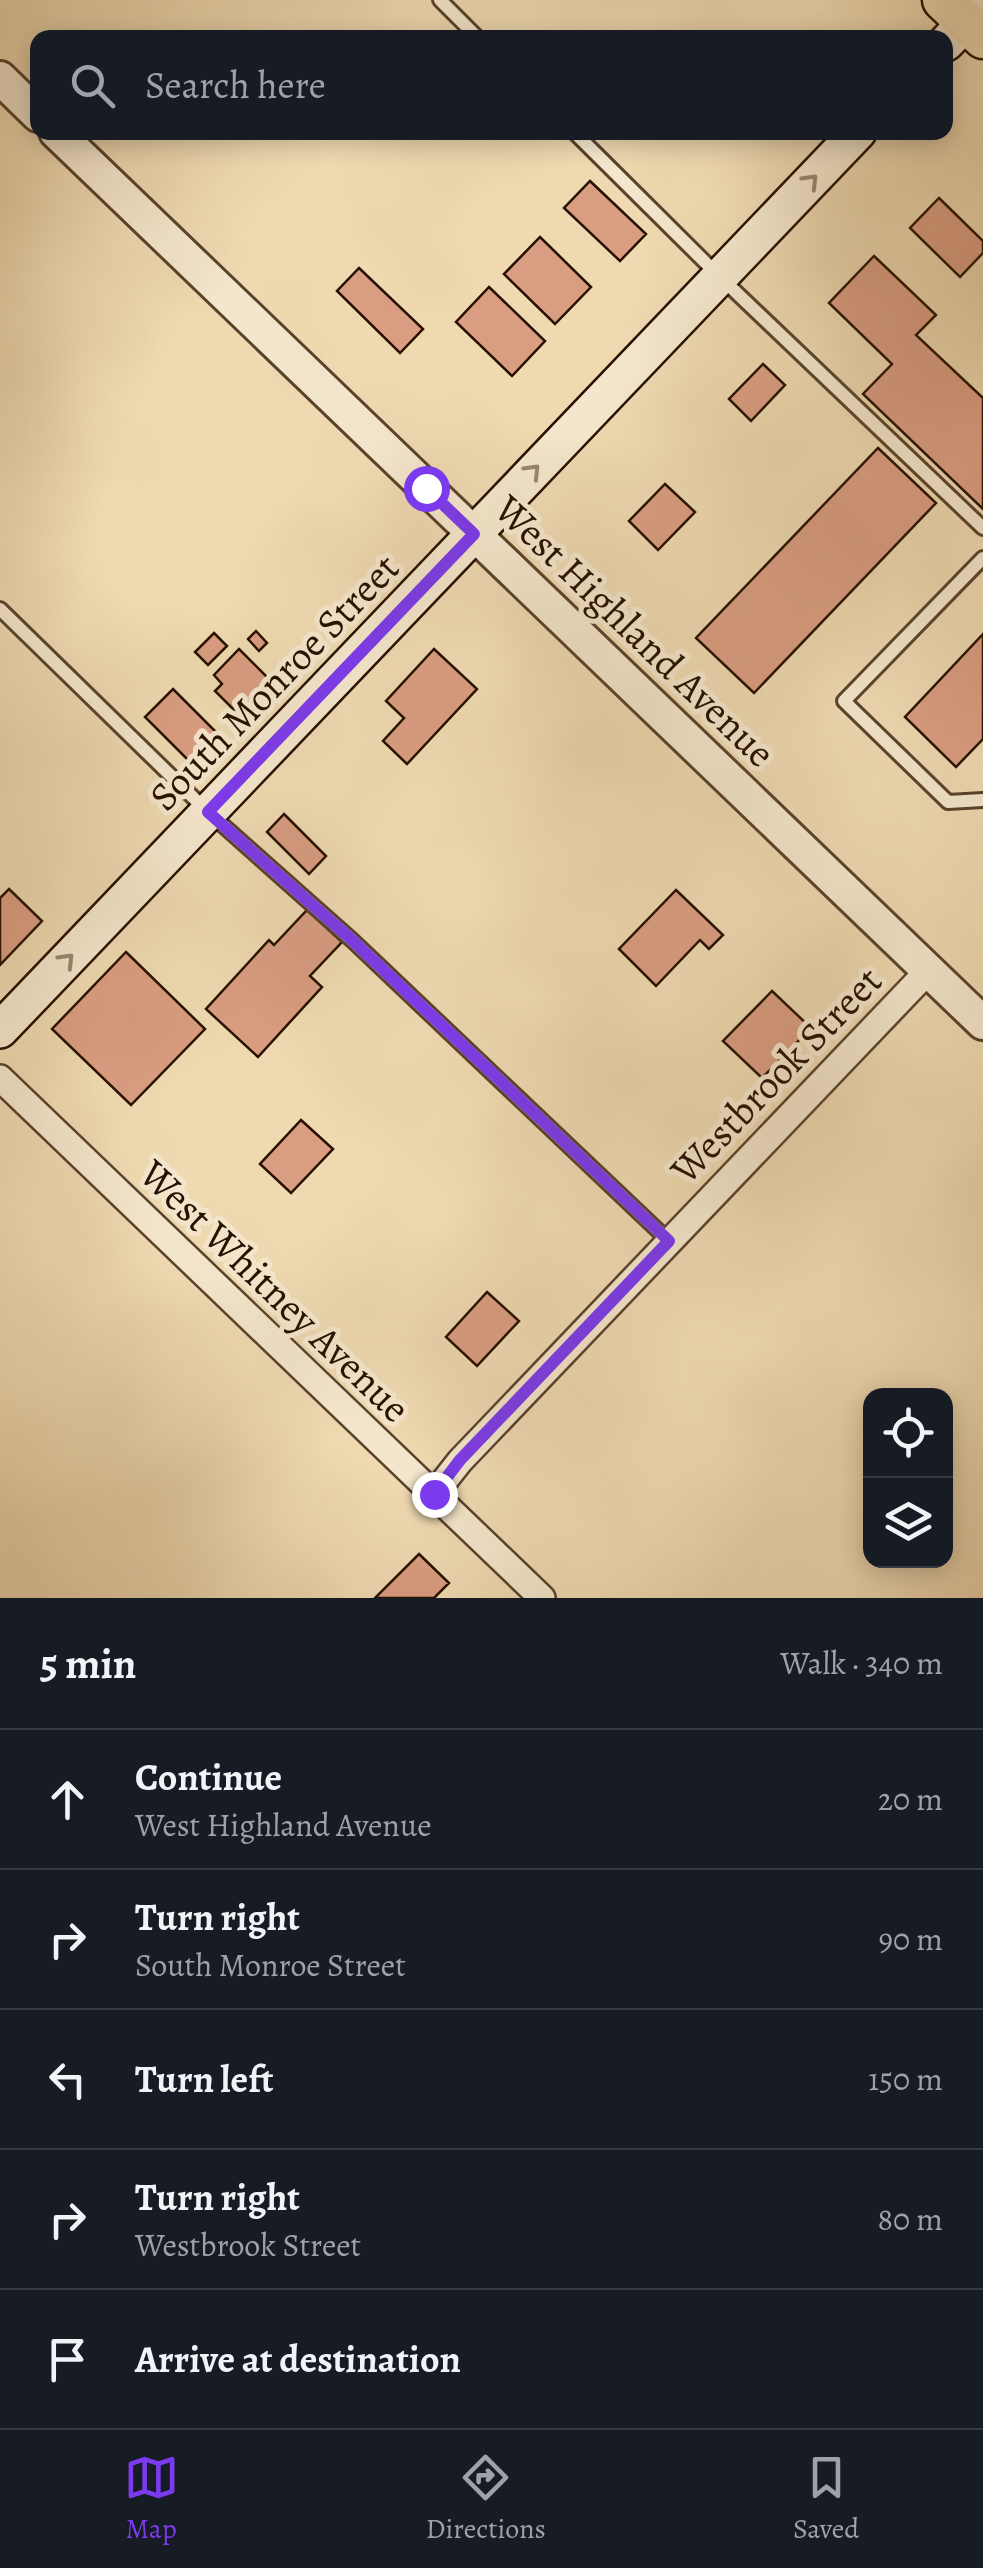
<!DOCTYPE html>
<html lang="en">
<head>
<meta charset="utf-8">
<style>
	body { margin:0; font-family:Alegreya,serif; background:#242831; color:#f1f3f6 }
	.controls { position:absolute; right:30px; bottom:30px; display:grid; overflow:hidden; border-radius:20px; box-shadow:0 5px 25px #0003 }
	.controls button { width:90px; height:90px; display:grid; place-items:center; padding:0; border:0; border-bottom:2px solid #363941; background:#171b24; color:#f1f3f6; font:50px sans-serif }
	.stop { position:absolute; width:30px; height:30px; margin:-22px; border:8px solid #7c3aed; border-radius:50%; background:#fff }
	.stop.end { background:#7c3aed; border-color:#fff; box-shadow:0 2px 10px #0008 }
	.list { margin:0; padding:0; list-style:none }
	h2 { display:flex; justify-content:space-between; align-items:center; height:130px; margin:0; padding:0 40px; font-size:42px }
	h2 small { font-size:32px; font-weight:400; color:#9ea1a6 }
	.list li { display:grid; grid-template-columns:65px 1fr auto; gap:30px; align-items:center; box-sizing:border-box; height:140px; padding:0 40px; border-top:2px solid #363941 }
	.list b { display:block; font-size:38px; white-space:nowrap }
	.list p { margin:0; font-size:32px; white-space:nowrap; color:#9ea1a6 }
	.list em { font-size:32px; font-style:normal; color:#9ea1a6 }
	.icon { flex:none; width:55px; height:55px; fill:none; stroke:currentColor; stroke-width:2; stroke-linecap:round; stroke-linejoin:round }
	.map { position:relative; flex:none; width:983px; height:1598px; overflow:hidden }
	.search { position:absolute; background:#171b24; box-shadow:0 5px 25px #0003; left:30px; right:30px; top:30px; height:110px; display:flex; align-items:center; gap:25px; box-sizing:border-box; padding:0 35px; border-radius:20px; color:#9ea1a6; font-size:38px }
	.sheet { height:830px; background:#171b24 }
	nav { display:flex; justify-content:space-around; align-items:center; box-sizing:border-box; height:140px; border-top:2px solid #363941; background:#171b24; font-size:28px; color:#9ea1a6 }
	nav a { display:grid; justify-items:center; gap:5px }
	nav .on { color:#7c3aed }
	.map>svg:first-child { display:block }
</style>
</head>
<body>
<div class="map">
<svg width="983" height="1598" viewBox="0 0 983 1598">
	<rect width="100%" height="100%" fill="#eed9b1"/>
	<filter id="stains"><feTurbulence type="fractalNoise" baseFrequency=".002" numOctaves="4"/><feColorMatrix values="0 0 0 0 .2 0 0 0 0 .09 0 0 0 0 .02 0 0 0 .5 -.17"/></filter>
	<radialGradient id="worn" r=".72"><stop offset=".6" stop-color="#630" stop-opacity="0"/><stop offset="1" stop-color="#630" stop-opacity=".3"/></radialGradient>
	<!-- building -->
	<path fill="#d99d82" stroke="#271000" stroke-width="2.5" d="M590,181L646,234L620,261L564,208Z
		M939,198L983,241V253L960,277L910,228Z
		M540,237L591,287L555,324L504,274Z
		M874,256L936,315L916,335L983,398V509L863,394L892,364L829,303Z
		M359,268L423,329L400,353L337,291Z
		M489,287L545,341L512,376L456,322Z
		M763,364L785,385L751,421L729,399Z
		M878,448L936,503L754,693L696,638Z
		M665,484L695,512L658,550L629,521Z
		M256,631L267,643L259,651L248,639Z
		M214,633L227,646L208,665L195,652Z
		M983,634V739L956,767L905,717Z
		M239,649L271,681L238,714L215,691L222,684L214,675Z
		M434,649L477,689L407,764L383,741L404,718L386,701Z
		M173,689L219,735L191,763L145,717Z
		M284,814L326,856L309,874L267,832Z
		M9,889L42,921L0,965V898Z
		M676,890L723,935L709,949L700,940L656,986L619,949Z
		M307,910L342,942L310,976L322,987L258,1057L206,1009L269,940L274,945Z
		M126,952L205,1029L131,1105L52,1029Z
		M772,991L811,1028L762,1078L723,1041Z
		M301,1120L333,1149L291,1193L260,1164Z
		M487,1292L519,1321L477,1366L446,1337Z
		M419,1554L449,1583L434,1598H375Z"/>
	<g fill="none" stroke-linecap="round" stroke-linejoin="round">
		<defs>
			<path id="service" d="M440,0L478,38
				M574,132L719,276L983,528
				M983,558L844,701L948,802L983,800
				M0,609L208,812L353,941L669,1241"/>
			<path id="minor" d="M0,1078L542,1598
				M434,1494L460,1461L928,971"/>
			<path id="tertiary" d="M0,78L38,115
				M56,132L983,1023"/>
			<path id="secondary" d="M946,43L983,4
				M0,1030L858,132"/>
			<path id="primary" d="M943,0L983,38"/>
		</defs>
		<!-- service casing -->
		<use href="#service" stroke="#59422c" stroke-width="18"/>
		<!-- minor casing -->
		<use href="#minor" stroke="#59422c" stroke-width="30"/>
		<!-- tertiary casing -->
		<use href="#tertiary" stroke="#59422c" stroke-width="38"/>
		<!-- secondary casing -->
		<use href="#secondary" stroke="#271000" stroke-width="40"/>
		<!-- primary casing -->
		<use href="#primary" stroke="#271000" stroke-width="45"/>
		<!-- service -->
		<use href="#service" stroke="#f4e6cc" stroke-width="12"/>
		<!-- minor -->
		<use href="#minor" stroke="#f4e6cc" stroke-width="25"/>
		<!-- tertiary -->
		<use href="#tertiary" stroke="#f4e6cc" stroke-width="32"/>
		<!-- secondary -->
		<use href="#secondary" stroke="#f4e6cc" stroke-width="35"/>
		<!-- primary -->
		<use href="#primary" stroke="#eed9b1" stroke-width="40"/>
	</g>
	<!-- one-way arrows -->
	<defs><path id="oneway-chevron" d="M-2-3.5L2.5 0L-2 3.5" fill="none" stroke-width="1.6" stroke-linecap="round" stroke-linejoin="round" transform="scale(2.5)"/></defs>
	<g stroke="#988670">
		<use href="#oneway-chevron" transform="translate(811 181) rotate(-46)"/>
		<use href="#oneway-chevron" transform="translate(533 471) rotate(-46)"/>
		<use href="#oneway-chevron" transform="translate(67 960) rotate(-46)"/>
	</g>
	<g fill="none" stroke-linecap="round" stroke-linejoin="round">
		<!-- route -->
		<path stroke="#7c3aed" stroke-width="12" d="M426,488L474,534L208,812L353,941L669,1241L460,1460L434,1494"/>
	</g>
	<g text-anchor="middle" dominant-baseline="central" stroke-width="10" stroke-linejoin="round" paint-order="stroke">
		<!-- street labels -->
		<g font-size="40" fill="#271000" stroke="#f4e6cc">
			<text transform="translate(635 631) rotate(44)">West Highland Avenue</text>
			<text transform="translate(274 682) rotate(-46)">South Monroe Street</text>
			<text transform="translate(776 1075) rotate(-46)">Westbrook Street</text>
			<text transform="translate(275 1291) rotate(44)">West Whitney Avenue</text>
		</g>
	</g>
	<rect width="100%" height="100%" filter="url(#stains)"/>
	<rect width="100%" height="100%" fill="url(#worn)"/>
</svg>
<div class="controls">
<button><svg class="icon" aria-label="locate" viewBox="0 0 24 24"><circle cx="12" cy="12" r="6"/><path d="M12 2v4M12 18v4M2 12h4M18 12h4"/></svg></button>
<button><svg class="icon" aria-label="layers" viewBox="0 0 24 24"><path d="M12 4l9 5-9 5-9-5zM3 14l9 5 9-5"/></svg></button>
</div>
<div class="stop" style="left:426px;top:488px"></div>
<div class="stop end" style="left:434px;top:1494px"></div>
<div class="search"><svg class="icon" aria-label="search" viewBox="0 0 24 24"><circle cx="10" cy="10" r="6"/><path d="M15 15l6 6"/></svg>Search here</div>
</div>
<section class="sheet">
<h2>5 min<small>Walk · 340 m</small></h2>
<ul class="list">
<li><svg class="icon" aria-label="ahead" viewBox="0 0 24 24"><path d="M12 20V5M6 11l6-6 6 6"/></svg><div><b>Continue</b><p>West Highland Avenue</p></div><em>20 m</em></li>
<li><svg class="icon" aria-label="right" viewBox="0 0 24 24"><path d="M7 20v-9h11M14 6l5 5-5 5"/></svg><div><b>Turn right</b><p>South Monroe Street</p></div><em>90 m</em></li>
<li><svg class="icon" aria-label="left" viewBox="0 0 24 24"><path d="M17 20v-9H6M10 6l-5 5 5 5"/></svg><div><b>Turn left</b></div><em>150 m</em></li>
<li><svg class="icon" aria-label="right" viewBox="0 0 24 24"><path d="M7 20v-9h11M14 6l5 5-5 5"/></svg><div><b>Turn right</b><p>Westbrook Street</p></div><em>80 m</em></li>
<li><svg class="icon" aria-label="arrive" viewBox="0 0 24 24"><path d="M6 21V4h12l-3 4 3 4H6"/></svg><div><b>Arrive at destination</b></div></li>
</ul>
</section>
<nav>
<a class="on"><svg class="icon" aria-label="map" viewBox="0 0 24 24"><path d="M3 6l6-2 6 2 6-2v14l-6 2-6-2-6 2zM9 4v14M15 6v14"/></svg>Map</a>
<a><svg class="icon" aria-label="directions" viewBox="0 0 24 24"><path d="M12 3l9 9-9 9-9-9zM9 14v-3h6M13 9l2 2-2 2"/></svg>Directions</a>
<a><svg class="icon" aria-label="saved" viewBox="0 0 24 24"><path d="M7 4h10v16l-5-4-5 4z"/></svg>Saved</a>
</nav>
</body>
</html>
